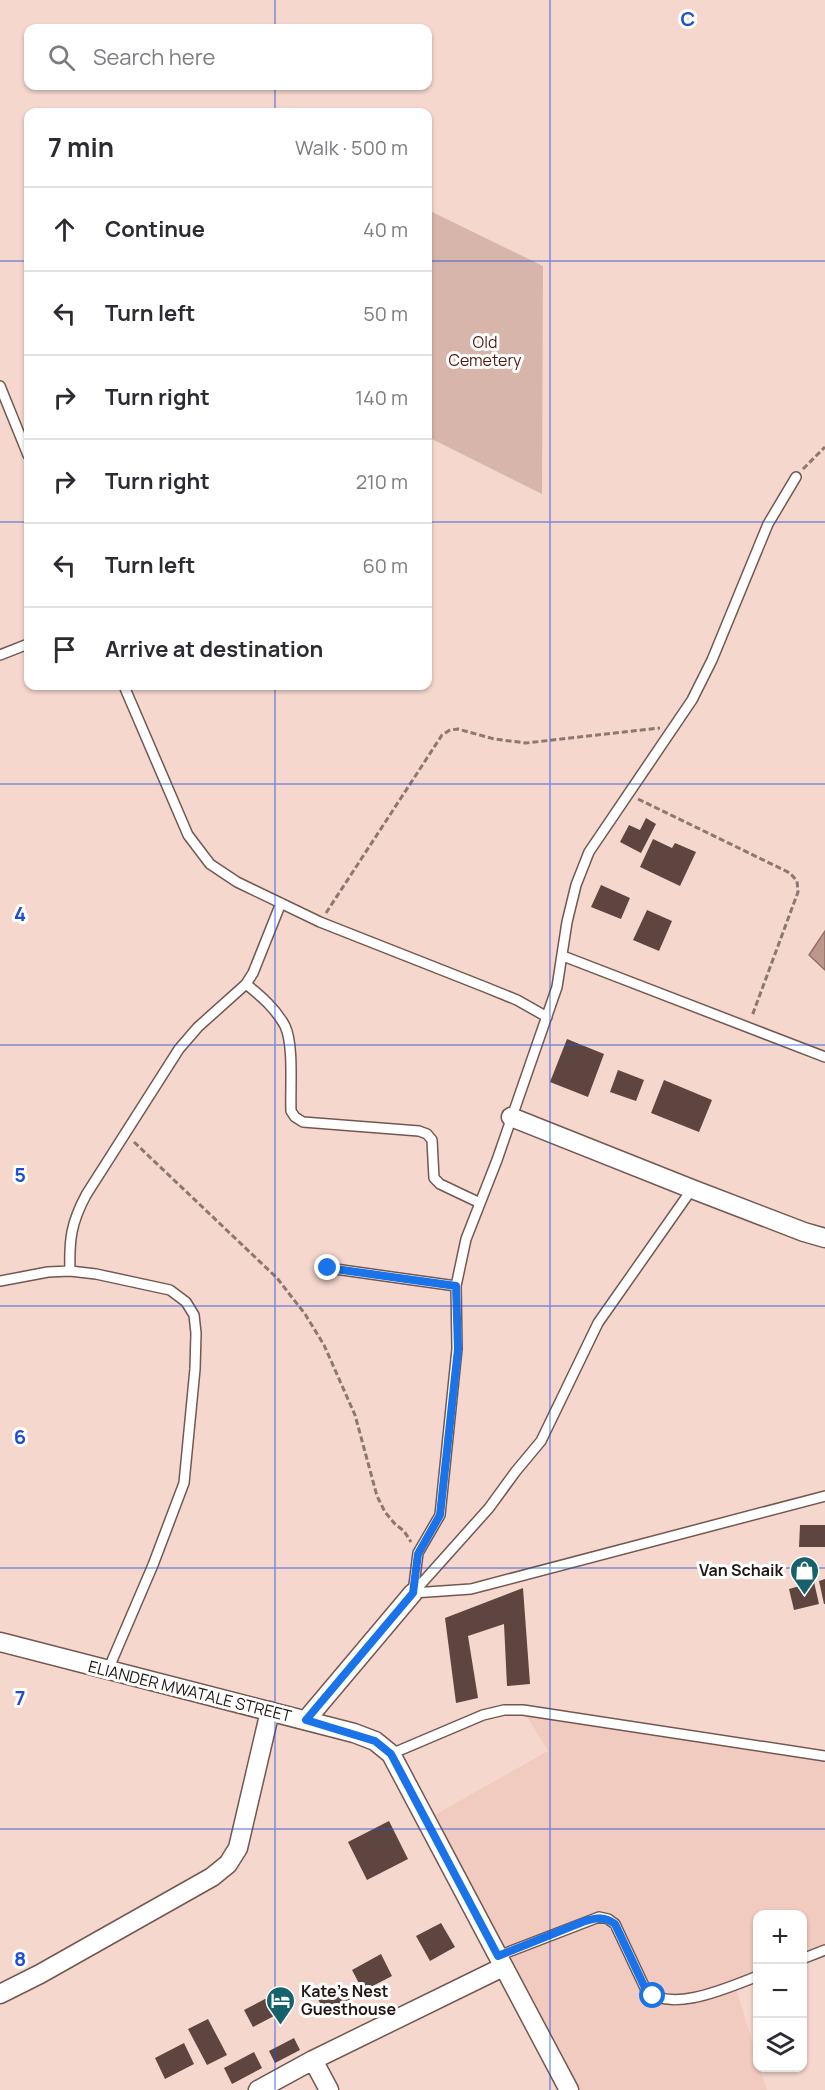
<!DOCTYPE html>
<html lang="en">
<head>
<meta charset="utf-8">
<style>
	body { margin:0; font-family:Manrope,sans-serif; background:#f2f2f3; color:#2b2b33 }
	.controls { position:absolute; right:18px; bottom:18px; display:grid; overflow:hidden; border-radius:12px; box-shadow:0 2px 4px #0004 }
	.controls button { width:54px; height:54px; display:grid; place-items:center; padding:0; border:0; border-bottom:2px solid #e1e1e2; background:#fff; color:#2b2b33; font:30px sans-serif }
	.stop { position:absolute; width:18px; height:18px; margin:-14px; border:4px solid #1a73e8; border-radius:50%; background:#fff }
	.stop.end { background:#1a73e8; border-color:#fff; box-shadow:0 2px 6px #0008 }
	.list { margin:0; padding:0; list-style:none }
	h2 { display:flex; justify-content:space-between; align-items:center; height:78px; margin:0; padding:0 24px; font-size:26px }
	h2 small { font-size:20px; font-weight:400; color:#7c7c81 }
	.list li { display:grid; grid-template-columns:39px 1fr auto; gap:18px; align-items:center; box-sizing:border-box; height:84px; padding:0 24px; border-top:2px solid #e1e1e2 }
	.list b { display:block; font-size:22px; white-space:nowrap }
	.list em { font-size:20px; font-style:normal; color:#7c7c81 }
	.icon { flex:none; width:33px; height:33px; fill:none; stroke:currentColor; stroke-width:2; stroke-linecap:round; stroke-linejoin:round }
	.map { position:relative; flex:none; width:825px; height:2090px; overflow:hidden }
	.search { position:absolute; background:#fff; box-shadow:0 2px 4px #0004; left:24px; top:24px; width:408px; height:66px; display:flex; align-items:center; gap:15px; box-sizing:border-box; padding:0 21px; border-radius:12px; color:#7c7c81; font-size:22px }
	.panel { position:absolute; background:#fff; box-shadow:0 2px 4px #0004; left:24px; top:108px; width:408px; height:582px; border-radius:12px }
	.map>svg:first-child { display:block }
</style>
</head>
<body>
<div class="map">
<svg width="825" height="2090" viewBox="0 0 825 2090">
	<rect width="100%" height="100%" fill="#f5d7ce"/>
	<!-- built -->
	<path fill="#f1cac0" d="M523,1710L825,1756V1950L803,1959L802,1914H758L757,1976L735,1985L757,2058L758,2068H760L767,2090H569L426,1820L548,1751Z"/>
	<!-- green -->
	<path fill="#d8b5ab" d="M428,210L543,266L542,494L428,437Z"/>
	<!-- water -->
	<path fill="#bf968b" stroke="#907067" stroke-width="1.5" d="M825,931V970L809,955Z"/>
	<!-- building -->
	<path fill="#5e453f" d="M646,818L656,824L641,853L620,842L629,825L640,830Z
		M653,839L672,848L675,843L696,852L680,886L640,867Z
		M601,885L630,898L621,919L591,907Z
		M647,910L672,921L659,951L633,940Z
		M567,1039L604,1054L588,1097L550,1082Z
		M618,1070L644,1080L636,1101L610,1092Z
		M664,1080L712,1100L699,1132L651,1113Z
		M800,1525H825V1547H799Z
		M825,1579V1604H824L819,1581Z
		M814,1582L819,1604L794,1610L789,1589Z
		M523,1588L530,1684L507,1686L504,1624L468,1636L478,1698L456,1703L445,1618Z
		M389,1821L408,1859L367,1880L348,1842Z
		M441,1923L455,1947L430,1961L416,1936Z
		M381,1954L392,1976L363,1991L352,1970Z
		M342,1983L352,2005L327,2017L316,1995Z
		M286,1988L295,2005L253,2027L244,2010Z
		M208,2019L227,2055L207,2065L188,2029Z
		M294,2038L300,2050L275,2063L269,2051Z
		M184,2043L194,2064L165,2079L155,2058Z
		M254,2052L262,2068L232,2084L224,2068Z"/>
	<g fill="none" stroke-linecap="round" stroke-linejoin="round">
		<defs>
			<path id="service" d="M0,386L28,455
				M0,655L28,644
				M124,686L188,835L210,864L237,882L320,922L485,987L517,1000L547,1017
				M563,956L825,1057
				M246,984C261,996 276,1009 285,1026C294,1045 290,1088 291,1111L295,1117L303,1122L419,1131L427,1134L432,1140L434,1178L440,1184L480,1203
				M328,1268L456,1286
				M70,1271C69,1240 71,1223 86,1195L179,1049L198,1027L246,984L253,973L281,903
				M0,1281L48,1272L70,1271L96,1274L170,1290L186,1302L194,1315L196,1333L195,1369L184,1483L153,1565L108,1670
				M413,1593L418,1553L440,1515L457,1349L456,1286L466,1239L497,1160L557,987L567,922L576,885L589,852L692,700L712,660L768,524L796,477
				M413,1593L489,1508L516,1471L541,1441L598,1323L692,1189
				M413,1593L471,1589L825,1496
				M391,1754L483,1715L504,1710H523L825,1756
				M498,1956L599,1917L608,1919L615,1924L646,1990C671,2014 729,1987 758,1976
				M802,1959L825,1950"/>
			<path id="minor" d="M511,1117L692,1189L804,1232L825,1238
				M0,1642L354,1733L375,1741L391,1754L569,2090
				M306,1720L413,1593
				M0,1994L40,1974L212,1877L228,1864L238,1848L270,1711
				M313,2060L329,2090
				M258,2090L313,2060L503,1967"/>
		</defs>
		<!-- service casing -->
		<use href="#service" stroke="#725851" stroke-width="12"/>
		<!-- minor casing -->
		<use href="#minor" stroke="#725851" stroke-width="21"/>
		<!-- path -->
		<path stroke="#8c7771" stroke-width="3" stroke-dasharray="6 3" stroke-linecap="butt" d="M803,469L825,447
			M638,799L790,873L797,881L798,892L752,1016
			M326,913L442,735L450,730L458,729L494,739L526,743L660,728
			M134,1142L277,1278L305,1314L324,1345L355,1415L377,1496L385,1512L395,1524L404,1531L411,1542"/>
		<!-- service -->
		<use href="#service" stroke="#fff" stroke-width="9"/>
		<!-- minor -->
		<use href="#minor" stroke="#fff" stroke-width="18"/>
	</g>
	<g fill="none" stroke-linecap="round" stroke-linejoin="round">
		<!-- route -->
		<path stroke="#1a73e8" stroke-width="8" d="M328,1268L456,1286L458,1349L440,1515L418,1554L413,1593L306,1720L375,1741L391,1754L498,1956L585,1921C597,1918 604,1916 615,1924L646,1990L653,1996"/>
	</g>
	<!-- grid -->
	<path fill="none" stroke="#1d4ed8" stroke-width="1.5" stroke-opacity="0.55" d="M275,0V28M550,0V2090M275,86V112M0,261H28M428,261H825M0,522H28M428,522H825M275,686V2090M0,784H825M0,1045H825M0,1306H825M0,1568H825M0,1829H825"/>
	<!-- icons -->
	<defs>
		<symbol id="shop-pin" viewBox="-11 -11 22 30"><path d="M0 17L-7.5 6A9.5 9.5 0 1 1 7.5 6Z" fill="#15626d" stroke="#fff"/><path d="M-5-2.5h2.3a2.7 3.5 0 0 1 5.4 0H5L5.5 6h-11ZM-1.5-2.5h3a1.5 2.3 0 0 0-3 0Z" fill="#fff"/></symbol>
		<symbol id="hotel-pin" viewBox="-11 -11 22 30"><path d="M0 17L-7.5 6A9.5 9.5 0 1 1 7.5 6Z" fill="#15626d" stroke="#fff"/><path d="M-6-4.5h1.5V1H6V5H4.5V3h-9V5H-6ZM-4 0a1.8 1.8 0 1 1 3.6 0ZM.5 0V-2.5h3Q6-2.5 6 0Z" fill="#fff"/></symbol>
	</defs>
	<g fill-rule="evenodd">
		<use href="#shop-pin" x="788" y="1554" width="33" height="45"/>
		<use href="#hotel-pin" x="264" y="1984" width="33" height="45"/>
	</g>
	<g text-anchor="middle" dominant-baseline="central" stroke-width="6" stroke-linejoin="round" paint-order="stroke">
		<!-- park labels -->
		<g font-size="16" fill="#521d0f" stroke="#fff">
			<text x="485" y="342">Old<tspan x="485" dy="18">Cemetery</tspan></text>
		</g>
		<!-- poi labels -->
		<g font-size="16" font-weight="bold" fill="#221714" stroke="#fff" text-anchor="end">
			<text x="783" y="1570">Van Schaik</text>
			<text x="301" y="1991" text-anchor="start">Kate's Nest<tspan x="301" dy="18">Guesthouse</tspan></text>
		</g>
		<!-- street labels -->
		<g font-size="16" fill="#221714" stroke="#fff">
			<text transform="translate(190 1691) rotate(14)">ELIANDER MWATALE STREET</text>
		</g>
	</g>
	<g font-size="20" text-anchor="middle" font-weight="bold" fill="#1d4ed8" stroke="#fff" stroke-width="6" stroke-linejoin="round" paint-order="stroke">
		<text x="688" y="26">C</text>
		<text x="20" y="921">4</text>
		<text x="20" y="1182">5</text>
		<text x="20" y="1444">6</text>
		<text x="20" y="1705">7</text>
		<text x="20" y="1966">8</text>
	</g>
</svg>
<div class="controls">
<button>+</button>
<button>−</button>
<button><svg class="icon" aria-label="layers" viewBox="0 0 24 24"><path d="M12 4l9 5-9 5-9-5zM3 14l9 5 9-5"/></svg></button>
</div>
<div class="stop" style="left:653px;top:1996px"></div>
<div class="stop end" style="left:328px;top:1268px"></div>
<div class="search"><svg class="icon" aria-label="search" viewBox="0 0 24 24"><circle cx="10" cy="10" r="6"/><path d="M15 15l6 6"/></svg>Search here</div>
<section class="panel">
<h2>7 min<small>Walk · 500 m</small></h2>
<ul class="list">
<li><svg class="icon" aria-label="ahead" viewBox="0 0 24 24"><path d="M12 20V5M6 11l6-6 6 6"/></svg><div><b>Continue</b></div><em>40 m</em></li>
<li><svg class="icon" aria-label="left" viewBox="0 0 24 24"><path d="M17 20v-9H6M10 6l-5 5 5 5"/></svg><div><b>Turn left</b></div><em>50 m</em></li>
<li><svg class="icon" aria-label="right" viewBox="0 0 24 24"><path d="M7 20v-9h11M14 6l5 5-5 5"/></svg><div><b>Turn right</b></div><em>140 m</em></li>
<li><svg class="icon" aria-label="right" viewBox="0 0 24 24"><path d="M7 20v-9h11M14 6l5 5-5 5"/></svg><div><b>Turn right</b></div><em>210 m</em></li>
<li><svg class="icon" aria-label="left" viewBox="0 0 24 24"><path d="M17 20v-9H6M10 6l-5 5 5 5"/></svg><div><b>Turn left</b></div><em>60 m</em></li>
<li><svg class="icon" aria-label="arrive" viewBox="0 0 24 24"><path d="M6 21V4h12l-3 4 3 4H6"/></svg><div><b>Arrive at destination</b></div></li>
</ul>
</section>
</div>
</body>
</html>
